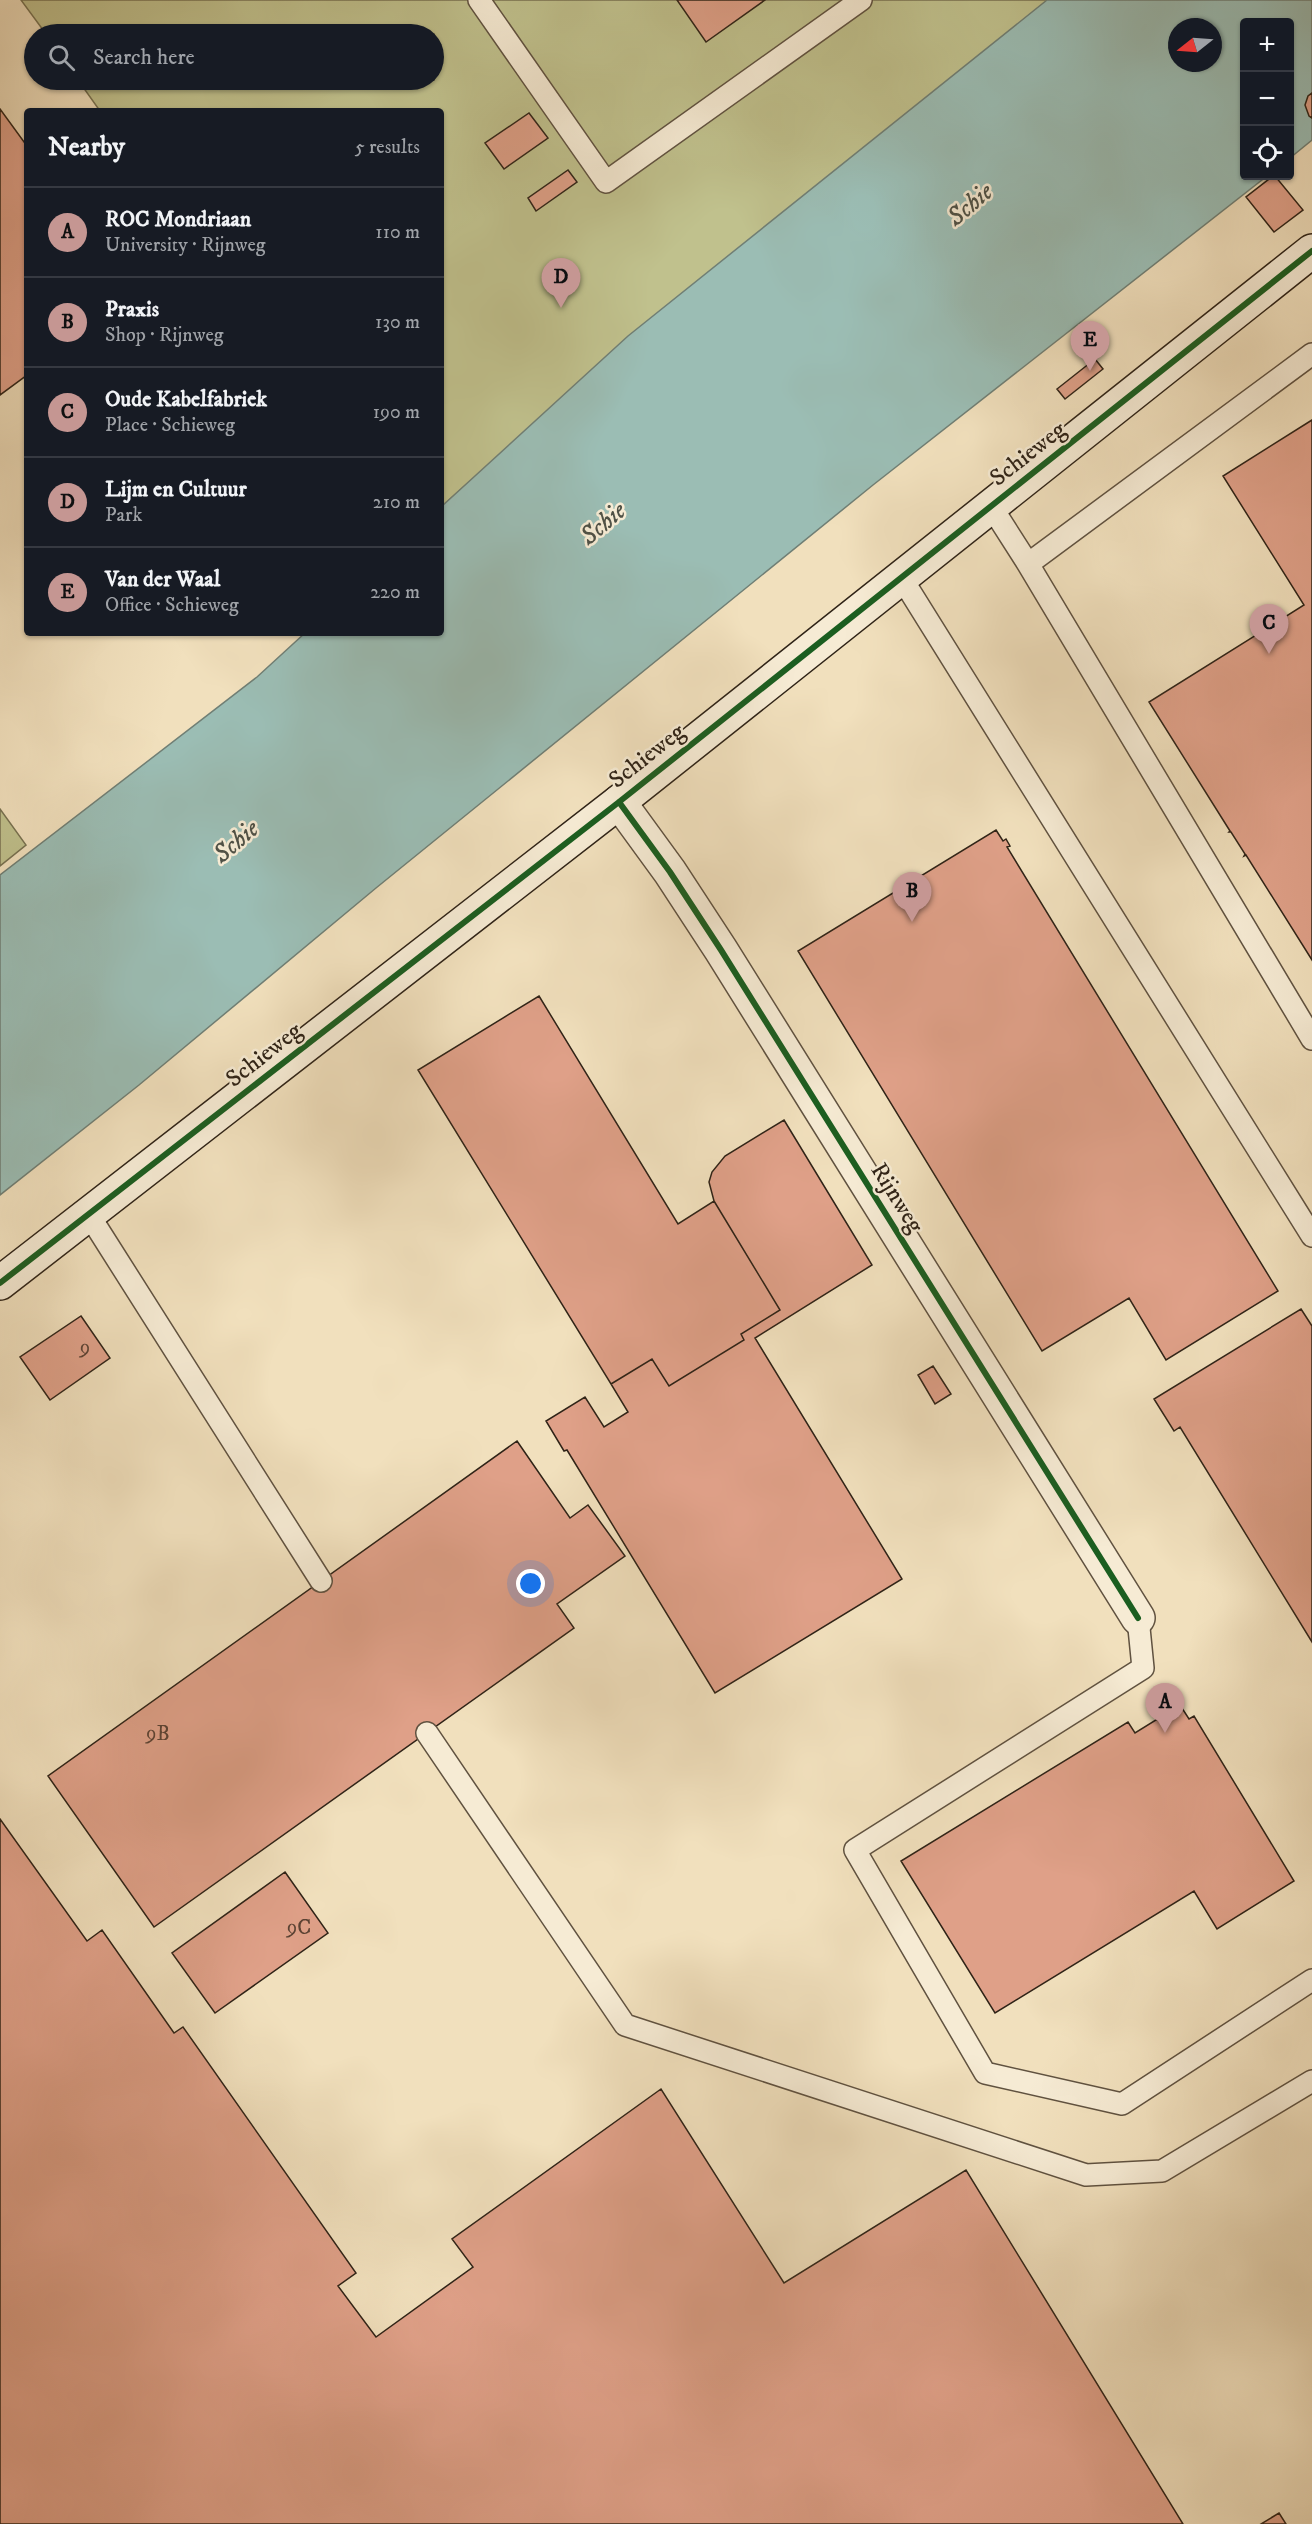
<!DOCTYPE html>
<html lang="en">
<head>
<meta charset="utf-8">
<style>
	body { margin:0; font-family:"IM FELL DW Pica",serif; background:#20242c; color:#f1f3f6 }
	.controls { position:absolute; right:18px; top:18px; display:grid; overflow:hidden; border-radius:6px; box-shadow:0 2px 4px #0004 }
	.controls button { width:54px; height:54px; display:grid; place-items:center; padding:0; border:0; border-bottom:2px solid #363941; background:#171b24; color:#f1f3f6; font:30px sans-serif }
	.compass { position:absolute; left:1168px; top:18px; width:54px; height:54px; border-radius:50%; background:#171b24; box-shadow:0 2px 4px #0004; rotate:253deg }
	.you { position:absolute; left:531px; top:1584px; width:21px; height:21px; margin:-15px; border:4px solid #fff; border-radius:50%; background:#1a73e8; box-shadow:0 0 0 9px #1a73e833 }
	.badge { display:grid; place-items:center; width:39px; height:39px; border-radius:50%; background:#c59692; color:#111; font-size:20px; font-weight:700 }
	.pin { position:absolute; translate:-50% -50px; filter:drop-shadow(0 2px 3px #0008) }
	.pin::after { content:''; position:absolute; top:32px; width:21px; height:18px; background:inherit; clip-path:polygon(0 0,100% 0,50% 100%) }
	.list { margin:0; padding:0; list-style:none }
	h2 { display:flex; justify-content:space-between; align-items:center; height:78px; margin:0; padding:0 24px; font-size:26px }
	h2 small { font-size:20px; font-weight:400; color:#9ea1a6 }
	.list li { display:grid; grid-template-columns:39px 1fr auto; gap:18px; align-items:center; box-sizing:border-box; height:90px; padding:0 24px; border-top:2px solid #363941 }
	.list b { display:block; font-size:22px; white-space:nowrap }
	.list p { margin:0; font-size:20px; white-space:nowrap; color:#9ea1a6 }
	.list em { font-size:20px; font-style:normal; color:#9ea1a6 }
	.icon { flex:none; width:33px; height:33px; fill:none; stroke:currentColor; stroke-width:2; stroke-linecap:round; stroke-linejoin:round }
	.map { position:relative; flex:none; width:1312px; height:2524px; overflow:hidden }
	.search { position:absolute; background:#171b24; box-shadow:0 2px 4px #0004; left:24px; top:24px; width:420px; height:66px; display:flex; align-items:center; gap:15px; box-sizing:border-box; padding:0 21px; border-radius:33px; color:#9ea1a6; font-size:22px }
	.panel { position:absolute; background:#171b24; box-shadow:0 2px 4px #0004; left:24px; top:108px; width:420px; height:528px; border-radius:6px }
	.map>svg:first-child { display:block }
</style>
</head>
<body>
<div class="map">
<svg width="1312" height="2524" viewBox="0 0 1312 2524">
	<rect width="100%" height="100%" fill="#f1e0bd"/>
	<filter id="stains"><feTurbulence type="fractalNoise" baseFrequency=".00333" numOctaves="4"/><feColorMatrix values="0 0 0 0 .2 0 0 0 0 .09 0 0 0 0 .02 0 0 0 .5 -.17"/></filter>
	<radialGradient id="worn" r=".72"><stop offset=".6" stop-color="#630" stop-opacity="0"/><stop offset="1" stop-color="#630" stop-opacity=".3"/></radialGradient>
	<!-- green -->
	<path fill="#c0c18d" stroke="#787252" stroke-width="1.5" d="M21,0H1054L469,482L441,507V111H100L78,80H434V34H46Z
		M0,809L26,845L0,866Z"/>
	<!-- water -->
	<path fill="#9bbdb4" stroke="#707f75" stroke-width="1.5" fill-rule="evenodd" d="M1047,0H1312V140L1290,158V22H1244V176H1267L873,485L376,888L139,1085L0,1195V875L257,677L305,633H441V507L628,336ZM1177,27H1213V63H1177Z"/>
	<!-- building -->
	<path fill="#dfa088" stroke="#2f2317" stroke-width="1.5" d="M677,0H765L706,42Z
		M1312,93V118L1309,116L1305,105L1308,96Z
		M0,109L27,146V375L0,395Z
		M529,113L548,138L504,169L485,143Z
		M568,170L577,182L536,211L528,198Z
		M1273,176H1275L1303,210L1274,232L1246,197Z
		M1095,359L1103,369L1065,399L1057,389Z
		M1312,420V960L1246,855L1244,856L1245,854L1231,832H1229L1230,831L1149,702L1304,605L1223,476Z
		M996,830L1003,841L1006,839L1010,846L1007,847L1278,1291L1166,1360L1129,1298L1042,1351L798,951Z
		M539,996L678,1224L714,1201L780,1310L741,1334L744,1340L669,1386L652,1359L611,1384L418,1070Z
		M784,1120L872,1265L755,1338L902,1579L715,1693L567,1450L564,1451L546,1421L585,1397L604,1427L628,1412L611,1384L652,1359L669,1386L744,1340L741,1334L780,1310L714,1201L709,1182L712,1172L725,1156Z
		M1301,1309L1312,1326V1642L1180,1427L1174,1431L1154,1399Z
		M81,1316L110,1358L50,1400L20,1357Z
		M933,1366L951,1394L935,1404L918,1375Z
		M517,1441L570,1518L588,1505L625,1556L557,1604L574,1628L154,1927L48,1776Z
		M1180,1705L1189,1719L1194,1716L1294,1881L1217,1929L1194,1891L995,2013L901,1861L1128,1722L1135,1733Z
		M0,1819L87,1941L102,1930L174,2033L183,2027L356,2273L338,2286L376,2337L473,2267L452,2239L661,2089L784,2283L966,2170L1183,2524H0Z
		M285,1872L328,1933L215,2013L172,1953Z
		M1279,2513L1286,2524H1261Z"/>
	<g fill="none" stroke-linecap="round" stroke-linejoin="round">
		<defs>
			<path id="lane" d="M479,0L606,182L861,0
				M991,506L1028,564L1312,354
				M1028,564L1312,1039
				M901,577L1312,1236
				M89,1215L321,1581
				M1138,1618L1143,1668L855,1850L985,2073L1122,2104L1312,1980
				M427,1733L625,2025L1086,2175L1162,2171L1312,2081"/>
			<path id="street" d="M619,802L670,872L721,950L1138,1618"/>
			<path id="secondary" d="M0,1283L619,802L1312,251"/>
		</defs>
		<!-- lane casing -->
		<use href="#lane" stroke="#605240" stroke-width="24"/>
		<!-- street casing -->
		<use href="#street" stroke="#605240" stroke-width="36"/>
		<!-- secondary casing -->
		<use href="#secondary" stroke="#2f2317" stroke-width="36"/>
		<!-- lane -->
		<use href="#lane" stroke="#f6ebd4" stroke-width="21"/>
		<!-- street -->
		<use href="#street" stroke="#f6ebd4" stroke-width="33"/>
		<!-- secondary -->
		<use href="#secondary" stroke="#f6ebd4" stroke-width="33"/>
		<defs>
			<path id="cycleway" d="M619,802L670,872L721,950L1138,1618
				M0,1283L619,802L1312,251"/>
		</defs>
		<!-- cycleway casing -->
		<use href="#cycleway" stroke="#f6ebd4" stroke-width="10"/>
		<!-- cycleway -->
		<use href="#cycleway" stroke="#1b5e20" stroke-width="6"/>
	</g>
	<g text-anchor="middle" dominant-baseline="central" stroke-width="5" stroke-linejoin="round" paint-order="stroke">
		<!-- number labels -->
		<g font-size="21" fill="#5b4233">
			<text x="85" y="1348">9</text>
			<text x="158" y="1734">9B</text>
			<text x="299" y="1928">9C</text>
		</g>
		<!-- street labels -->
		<g font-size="24" fill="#2f2317" stroke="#f6ebd4">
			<text transform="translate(1028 454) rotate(-38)">Schieweg</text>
			<text transform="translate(647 756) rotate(-38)">Schieweg</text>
			<text transform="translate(264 1055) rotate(-38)">Schieweg</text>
			<text transform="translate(897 1198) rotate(58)">Rijnweg</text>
		</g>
		<!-- water labels -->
		<g font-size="26" font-style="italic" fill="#4f5146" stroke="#f6ebd4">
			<text transform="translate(970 205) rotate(-41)">Schie</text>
			<text transform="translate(603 524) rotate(-41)">Schie</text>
			<text transform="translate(236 842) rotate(-41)">Schie</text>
		</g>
	</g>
	<rect width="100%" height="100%" filter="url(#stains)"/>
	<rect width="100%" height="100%" fill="url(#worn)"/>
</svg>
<div class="controls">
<button>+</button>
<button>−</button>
<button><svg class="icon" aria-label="locate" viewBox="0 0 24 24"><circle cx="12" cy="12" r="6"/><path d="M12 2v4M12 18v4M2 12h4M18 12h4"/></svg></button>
</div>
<svg class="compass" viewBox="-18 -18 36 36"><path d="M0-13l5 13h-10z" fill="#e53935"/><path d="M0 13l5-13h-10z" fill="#9ea1a6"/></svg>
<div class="you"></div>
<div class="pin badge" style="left:1165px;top:1733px">A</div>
<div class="pin badge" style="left:912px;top:922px">B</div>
<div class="pin badge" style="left:1269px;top:654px">C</div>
<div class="pin badge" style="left:561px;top:308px">D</div>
<div class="pin badge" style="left:1090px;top:371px">E</div>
<div class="search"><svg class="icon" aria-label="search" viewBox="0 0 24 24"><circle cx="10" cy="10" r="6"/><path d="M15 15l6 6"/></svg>Search here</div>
<section class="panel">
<h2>Nearby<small>5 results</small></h2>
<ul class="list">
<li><span class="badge">A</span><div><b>ROC Mondriaan</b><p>University · Rijnweg</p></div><em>110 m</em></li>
<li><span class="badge">B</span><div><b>Praxis</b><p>Shop · Rijnweg</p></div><em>130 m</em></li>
<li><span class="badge">C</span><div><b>Oude Kabelfabriek</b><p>Place · Schieweg</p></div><em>190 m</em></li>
<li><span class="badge">D</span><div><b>Lijm en Cultuur</b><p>Park</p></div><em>210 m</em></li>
<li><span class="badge">E</span><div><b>Van der Waal</b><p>Office · Schieweg</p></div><em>220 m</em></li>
</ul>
</section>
</div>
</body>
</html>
